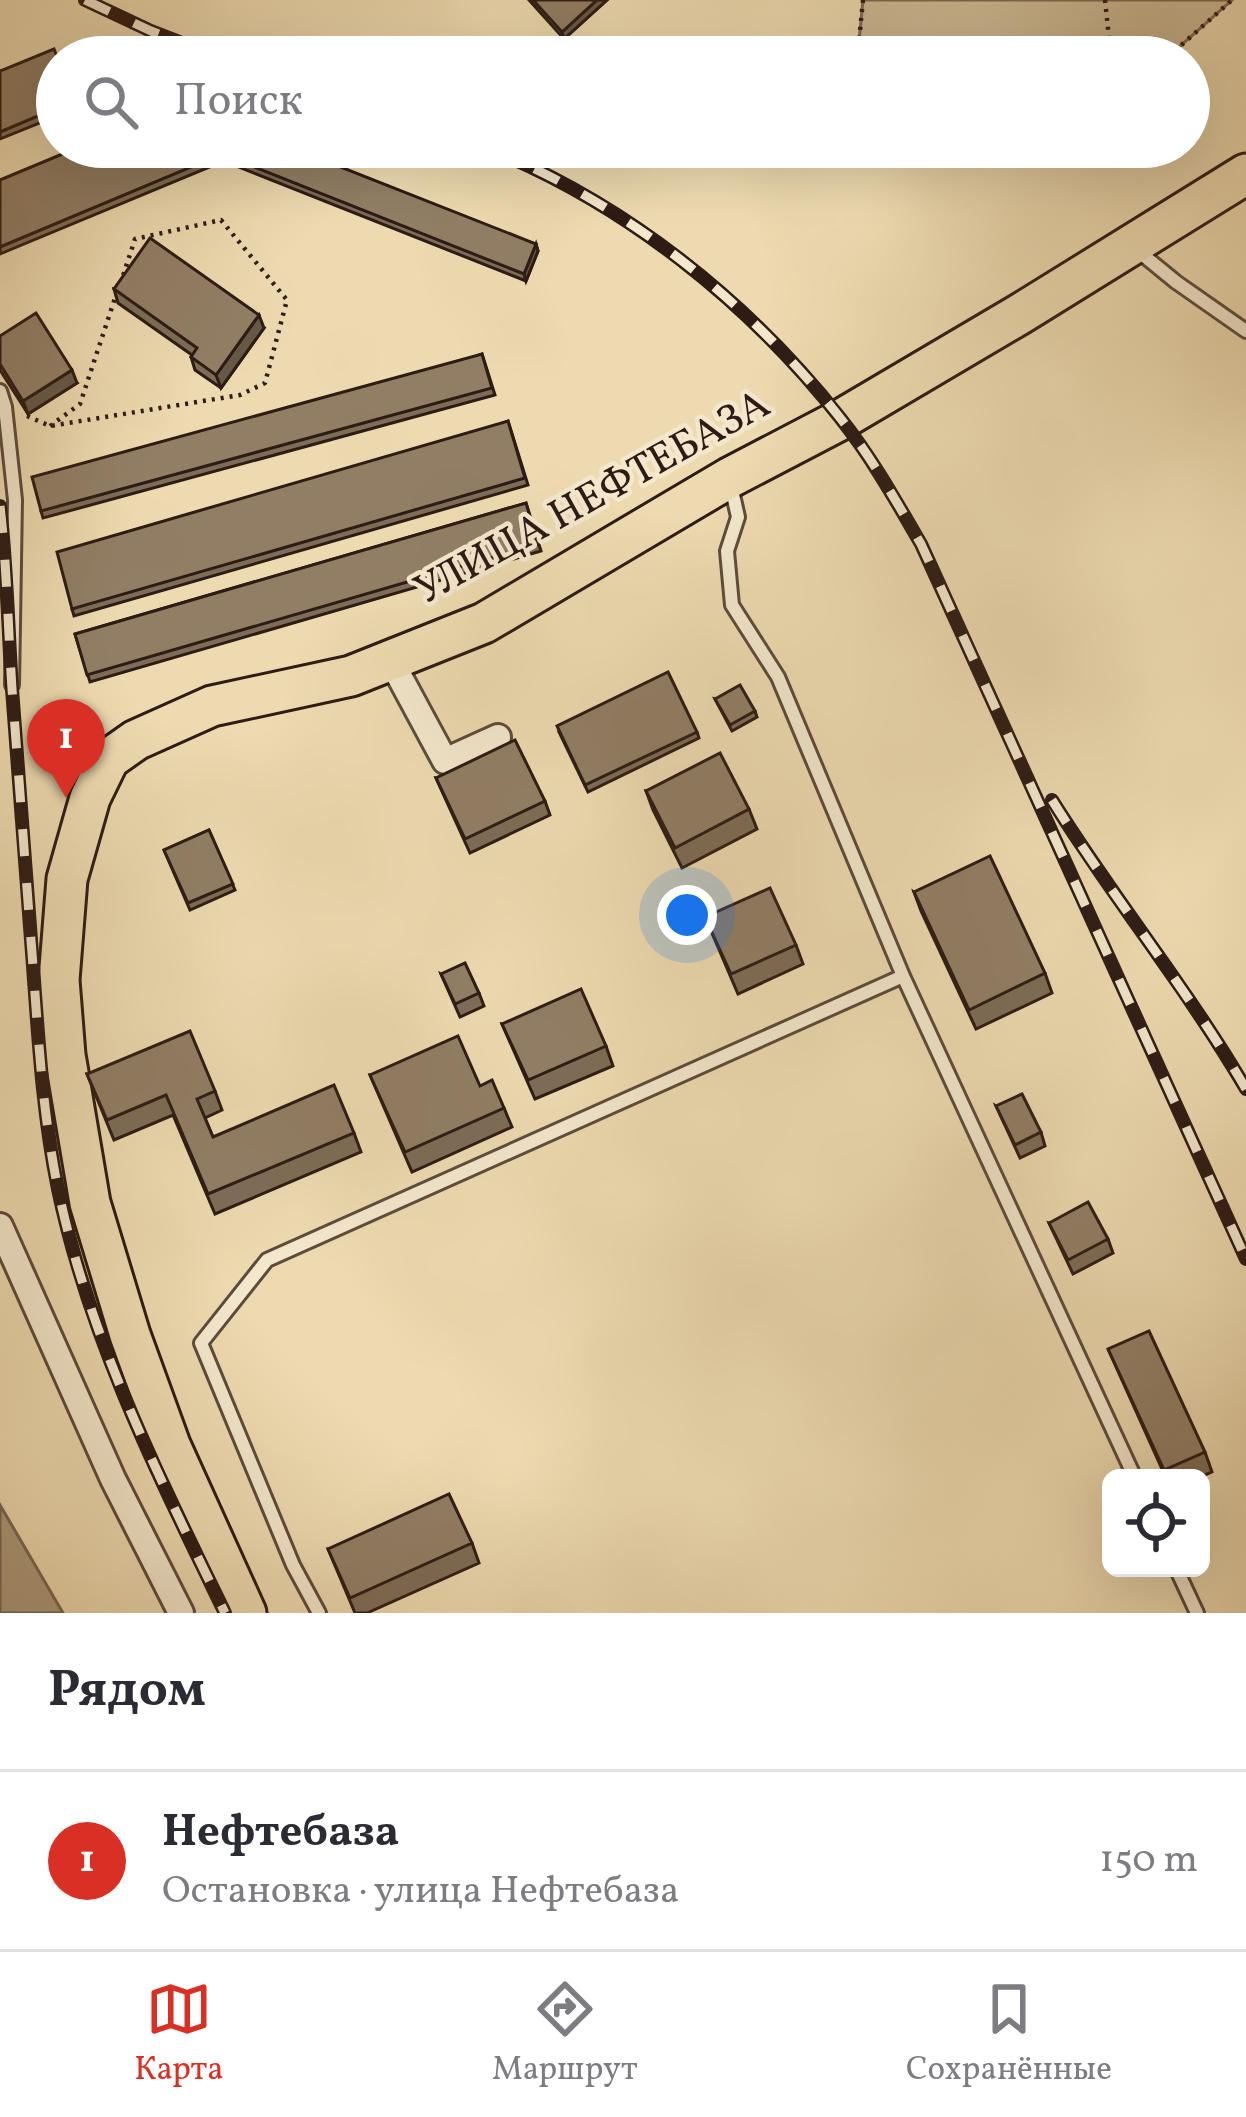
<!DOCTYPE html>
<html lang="ru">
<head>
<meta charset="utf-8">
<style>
	body { margin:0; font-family:Vollkorn,serif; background:#f2f2f3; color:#2b2b33 }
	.controls { position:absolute; right:36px; bottom:36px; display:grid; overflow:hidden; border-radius:18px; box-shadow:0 12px 48px #0002 }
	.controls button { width:108px; height:108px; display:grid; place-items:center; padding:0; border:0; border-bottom:3px solid #e1e1e2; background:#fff; color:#2b2b33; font:60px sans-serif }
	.you { position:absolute; left:687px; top:915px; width:42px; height:42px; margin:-30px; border:9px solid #fff; border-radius:50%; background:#1a73e8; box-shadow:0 0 0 18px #1a73e833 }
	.badge { display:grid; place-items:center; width:78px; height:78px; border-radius:50%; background:#d93025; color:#fff; font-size:39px; font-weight:700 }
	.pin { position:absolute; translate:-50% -99px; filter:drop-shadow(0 3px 6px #0008) }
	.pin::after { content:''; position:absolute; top:63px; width:42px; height:36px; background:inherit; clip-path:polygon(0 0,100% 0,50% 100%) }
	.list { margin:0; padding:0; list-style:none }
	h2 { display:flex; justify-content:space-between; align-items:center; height:156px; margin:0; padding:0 48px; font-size:51px }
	h2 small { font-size:39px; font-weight:400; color:#7c7c81 }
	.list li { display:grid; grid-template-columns:78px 1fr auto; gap:36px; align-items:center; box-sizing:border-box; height:180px; padding:0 48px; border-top:3px solid #e1e1e2 }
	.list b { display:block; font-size:45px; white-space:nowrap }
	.list p { margin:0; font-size:39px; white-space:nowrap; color:#7c7c81 }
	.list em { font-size:39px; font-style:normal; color:#7c7c81 }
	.icon { flex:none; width:66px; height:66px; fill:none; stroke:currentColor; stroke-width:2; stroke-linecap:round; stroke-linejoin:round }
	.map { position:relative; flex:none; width:1246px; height:1613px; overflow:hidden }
	.search { position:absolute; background:#fff; box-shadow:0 12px 48px #0002; left:36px; right:36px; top:36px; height:132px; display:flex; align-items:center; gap:30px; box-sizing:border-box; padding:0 42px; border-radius:66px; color:#7c7c81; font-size:45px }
	.sheet { height:336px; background:#fff }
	nav { display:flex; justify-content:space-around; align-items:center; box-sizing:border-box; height:168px; border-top:3px solid #e1e1e2; background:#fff; font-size:33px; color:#7c7c81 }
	nav a { display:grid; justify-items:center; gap:6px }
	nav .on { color:#d93025 }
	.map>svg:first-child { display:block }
</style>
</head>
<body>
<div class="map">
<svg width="1246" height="1613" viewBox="0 0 1246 1613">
	<rect width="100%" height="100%" fill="#eddab0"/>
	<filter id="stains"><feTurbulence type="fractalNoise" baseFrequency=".00167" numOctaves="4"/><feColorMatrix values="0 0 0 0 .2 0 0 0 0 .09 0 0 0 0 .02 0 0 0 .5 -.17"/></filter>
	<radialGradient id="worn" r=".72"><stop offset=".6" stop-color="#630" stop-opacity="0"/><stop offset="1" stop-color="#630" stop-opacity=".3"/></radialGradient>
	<!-- green -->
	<path fill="#ccba95" stroke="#7c6a54" stroke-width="3" d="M863,0H1232L1168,57H865L859,41Z
		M938,147H1060L1035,162H968Z"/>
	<!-- water -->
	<path fill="#ac997b" stroke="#796752" stroke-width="3" d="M0,1505L63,1613H0Z"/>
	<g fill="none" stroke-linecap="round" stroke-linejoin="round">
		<defs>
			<path id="service" d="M1137,250L1176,282L1246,331
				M0,391L5,407L15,500L12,685
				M731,486L738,517L727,551L732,605L778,677L903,976L1135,1478
				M1176,1568L1197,1613
				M319,1613L293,1565L201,1343L267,1260L903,976"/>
			<path id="minor" d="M390,659L445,761L498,737
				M0,1226L113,1479L181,1613"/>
			<path id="primary" d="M246,1613L170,1445L130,1335L90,1203L65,1055L59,980L67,879L90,798L109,759L136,740L212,706L351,676L484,623L729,478L842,419L1020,314L1246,174"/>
		</defs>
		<!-- service casing -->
		<use href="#service" stroke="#5d4b3b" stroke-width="18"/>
		<!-- minor casing -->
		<use href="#minor" stroke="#5d4b3b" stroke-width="30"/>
		<!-- primary casing -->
		<use href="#primary" stroke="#2d1b14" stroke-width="45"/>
		<!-- path -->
		<path stroke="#2d1b14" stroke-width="4.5" stroke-dasharray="3 6" stroke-linecap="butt" d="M863,0L859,41L865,57
			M1105,0L1111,57
			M1168,57L1232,0
			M938,147L968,162H1035L1060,147
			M27,416L50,426L240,395L265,383L287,300L221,220L135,239L122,279
			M50,426L80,404L116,295"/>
		<!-- service -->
		<use href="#service" stroke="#f3e7cc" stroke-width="12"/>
		<!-- minor -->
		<use href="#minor" stroke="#f3e7cc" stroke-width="24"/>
		<!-- primary -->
		<use href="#primary" stroke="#eddab0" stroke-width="39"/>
		<defs>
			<path id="rail" d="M85,0L151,31L218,57
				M485,147C624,202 749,302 841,419C872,458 896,501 921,544L1246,1259
				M0,506C7,567 8,628 12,689C19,777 25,865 32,953C38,1032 42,1111 58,1189C89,1338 159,1477 225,1613
				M1052,800C1113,898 1187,988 1246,1089"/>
		</defs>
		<!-- rail casing -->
		<use href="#rail" stroke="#2d1b14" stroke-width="14"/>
		<!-- rail -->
		<use href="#rail" stroke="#f3e7cc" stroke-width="9" stroke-dasharray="27" stroke-linecap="butt"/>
	</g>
	<!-- wall -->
	<path fill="#7d6c57" stroke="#2d1b14" stroke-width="3" d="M529,0H607L564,39Z
		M57,57V116L0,139V71Z
		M211,147L217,164L0,254V180Z
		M229,157L536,244L538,251L526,281L231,164Z
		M114,289L264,328L221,388L195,370L191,357L192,355L118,303Z
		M0,336L77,383L28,414L0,370Z
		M482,354L495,395L43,518L41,511Z
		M508,421L528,485L74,616L72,609Z
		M526,503L541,551L90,682L75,634Z
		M715,699L755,711L757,717L732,731Z
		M559,732H697L699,738L588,792Z
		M436,778L545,801L550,815L470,853Z
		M646,791L749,809L757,829L682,868L653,810Z
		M209,830L235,890L190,910L164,850Z
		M914,892L1045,973L1052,993L976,1029L921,911Z
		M705,917L796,945L803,964L738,994Z
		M441,974L479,993L484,1006L460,1017Z
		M502,1024L606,1046L613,1066L535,1099Z
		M87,1074L215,1091L222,1110L205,1118L213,1137L354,1133L361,1152L215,1214L173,1115L114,1140Z
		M370,1075L480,1086L504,1108L512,1127L412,1172Z
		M996,1106L1041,1132L1045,1146L1020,1158Z
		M1049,1223L1108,1239L1113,1253L1073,1274Z
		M1108,1349L1205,1452L1212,1472L1198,1478H1166Z
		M472,1543L479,1563L367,1613H355L328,1549Z"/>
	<!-- shaded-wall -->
	<path fill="#665847" stroke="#2d1b14" stroke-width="3" d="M597,0H607L564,39L562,32Z
		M536,244L538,251L526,281L524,274Z
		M259,315L264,328L221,388L216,375Z
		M72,370L77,383L28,414L23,401Z"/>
	<!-- building -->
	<path fill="#917e65" stroke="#2d1b14" stroke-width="3" d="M533,0H597L562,32Z
		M54,49L57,57V108L0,132V71Z
		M79,147H211L215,157L0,247V180Z
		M233,147H290L536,244L524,274L229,157Z
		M150,238L259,315L216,375L191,357L197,348L114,289Z
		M36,313L72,370L23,401L0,364V336Z
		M482,354L492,388L41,511L32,477Z
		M508,421L525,478L72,609L57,552Z
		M526,503L538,544L87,675L75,634Z
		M668,672L697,732L585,785L557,726Z
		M740,685L755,711L730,725L715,699Z
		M515,740L545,801L465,839L436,778Z
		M720,753L749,809L675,848L646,791Z
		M209,830L233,884L188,903L164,850Z
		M990,856L1045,973L969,1010L914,892Z
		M770,888L796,945L731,974L705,917Z
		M465,963L479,993L455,1004L441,974Z
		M581,989L606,1046L528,1080L502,1024Z
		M190,1031L215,1091L197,1099L213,1137L334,1085L354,1133L208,1194L166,1095L107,1120L87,1074Z
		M458,1036L480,1086L492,1080L504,1108L405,1152L370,1075Z
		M1022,1094L1041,1132L1015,1145L996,1106Z
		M1088,1202L1108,1239L1068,1260L1049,1223Z
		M1149,1331L1205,1452L1164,1470L1108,1349Z
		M449,1494L472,1543L350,1598L328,1549Z"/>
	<g text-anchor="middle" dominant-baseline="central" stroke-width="9" stroke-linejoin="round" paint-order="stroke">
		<!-- street labels -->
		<g font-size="42" fill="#2d1b14" stroke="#f3e7cc">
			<text transform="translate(593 499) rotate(-29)">УЛИЦА НЕФТЕБАЗА</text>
		</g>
	</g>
	<rect width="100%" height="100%" filter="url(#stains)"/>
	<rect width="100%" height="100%" fill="url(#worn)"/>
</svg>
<div class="controls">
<button><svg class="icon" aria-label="locate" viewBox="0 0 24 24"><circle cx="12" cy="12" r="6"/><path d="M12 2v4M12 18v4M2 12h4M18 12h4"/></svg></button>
</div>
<div class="you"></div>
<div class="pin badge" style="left:66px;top:798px">1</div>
<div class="search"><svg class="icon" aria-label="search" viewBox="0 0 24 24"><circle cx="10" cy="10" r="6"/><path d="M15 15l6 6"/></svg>Поиск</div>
</div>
<section class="sheet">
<h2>Рядом<small></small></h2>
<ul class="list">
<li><span class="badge">1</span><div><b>Нефтебаза</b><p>Остановка · улица Нефтебаза</p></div><em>150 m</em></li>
</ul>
</section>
<nav>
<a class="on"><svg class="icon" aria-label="map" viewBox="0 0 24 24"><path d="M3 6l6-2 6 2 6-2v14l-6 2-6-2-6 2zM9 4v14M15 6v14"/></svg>Карта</a>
<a><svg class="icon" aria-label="directions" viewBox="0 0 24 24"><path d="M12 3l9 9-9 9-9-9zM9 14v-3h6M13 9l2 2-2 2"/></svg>Маршрут</a>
<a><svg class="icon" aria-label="saved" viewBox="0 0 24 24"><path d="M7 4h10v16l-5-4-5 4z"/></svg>Сохранённые</a>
</nav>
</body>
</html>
